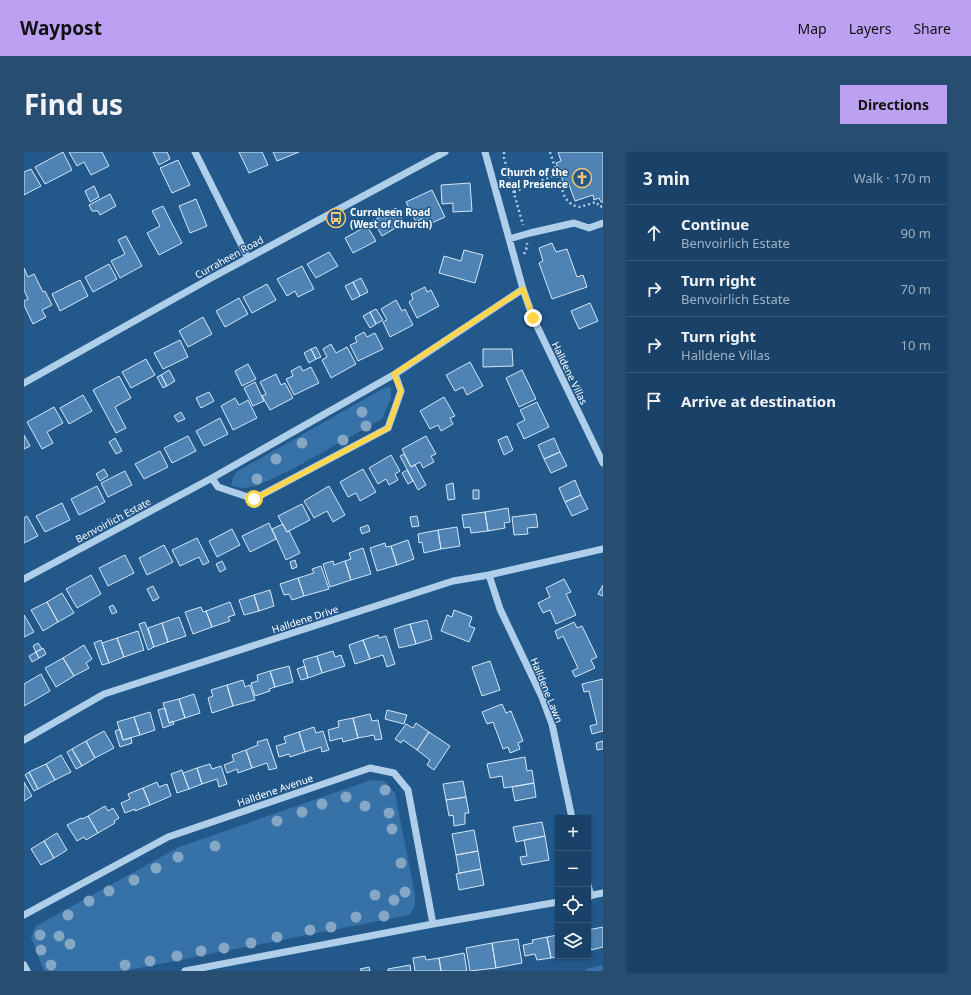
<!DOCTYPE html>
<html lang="en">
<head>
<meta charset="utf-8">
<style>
	body { margin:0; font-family:"Noto Sans",sans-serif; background:#274d71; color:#f1f3f6 }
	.controls { position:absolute; right:12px; bottom:12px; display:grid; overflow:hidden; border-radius:0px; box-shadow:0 1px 3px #0004 }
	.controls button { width:36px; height:36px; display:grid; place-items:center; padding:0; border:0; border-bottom:1px solid #385b7c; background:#1a4268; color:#f1f3f6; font:20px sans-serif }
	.stop { position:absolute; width:12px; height:12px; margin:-9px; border:3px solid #ffd54a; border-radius:50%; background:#fff }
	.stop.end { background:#ffd54a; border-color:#fff; box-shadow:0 1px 4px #0008 }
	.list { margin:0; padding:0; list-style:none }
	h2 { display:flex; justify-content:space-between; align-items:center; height:52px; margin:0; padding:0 16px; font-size:17px }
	h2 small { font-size:13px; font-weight:400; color:#9fb0c0 }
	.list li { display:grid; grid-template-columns:26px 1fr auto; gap:12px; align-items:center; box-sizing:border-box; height:56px; padding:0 16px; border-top:1px solid #385b7c }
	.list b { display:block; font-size:15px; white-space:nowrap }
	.list p { margin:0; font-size:13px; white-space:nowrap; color:#9fb0c0 }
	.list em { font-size:13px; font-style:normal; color:#9fb0c0 }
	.icon { flex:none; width:22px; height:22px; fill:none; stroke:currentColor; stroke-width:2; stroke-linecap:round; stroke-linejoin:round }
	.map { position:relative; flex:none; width:579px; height:819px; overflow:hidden; border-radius:0px }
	header { display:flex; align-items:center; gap:24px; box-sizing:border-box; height:56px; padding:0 20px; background:#bca0f2; color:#111 }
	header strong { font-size:19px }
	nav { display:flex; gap:22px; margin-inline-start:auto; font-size:14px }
	.intro { display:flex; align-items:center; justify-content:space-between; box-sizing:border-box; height:96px; padding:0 24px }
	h1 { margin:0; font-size:28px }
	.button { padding:10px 18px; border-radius:0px; background:#bca0f2; color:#111; font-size:14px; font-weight:700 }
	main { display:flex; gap:24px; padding:0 24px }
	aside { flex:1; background:#1a4268; border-radius:0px; box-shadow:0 1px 3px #0004 }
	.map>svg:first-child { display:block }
</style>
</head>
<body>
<header>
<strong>Waypost</strong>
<nav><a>Map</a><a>Layers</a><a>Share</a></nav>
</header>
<div class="intro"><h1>Find us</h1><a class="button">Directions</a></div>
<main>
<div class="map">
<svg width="579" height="819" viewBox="0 0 579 819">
	<defs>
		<pattern id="forest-crowns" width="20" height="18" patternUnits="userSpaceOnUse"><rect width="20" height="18" fill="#3672a7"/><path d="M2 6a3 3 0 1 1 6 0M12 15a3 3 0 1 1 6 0" fill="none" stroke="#435b70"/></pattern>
	</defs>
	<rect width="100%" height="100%" fill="#22588a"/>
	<!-- green -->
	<path fill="#3672a7" d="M365,235L367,236V246L358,267L267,318L232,334L221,336L211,335L207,333L210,323L214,319L360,236Z
		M347,628L360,629L371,641L391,743V754L385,763L100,819H20L7,785L12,774L155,695Z"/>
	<!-- forest -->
	<path fill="url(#forest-crowns)" d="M579,813V819H562V817Z"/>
	<!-- building -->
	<path fill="#4f83b3" stroke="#d4e7f8" d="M39,0L48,18L21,32L11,15Z
		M45,0H78L85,14L67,23L60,10L53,14Z
		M129,0H143L146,7L135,13Z
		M215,0H238L244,13L225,21Z
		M249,0H275L253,9Z
		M534,0H579V50H577L575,46L570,48L569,43L551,49L544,30L540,32L532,11L537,9Z
		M154,8L166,33L148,41L136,16Z
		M7,17L17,34L0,43V20Z
		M446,31L448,59L429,60V51L418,52L417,33Z
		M70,34L75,45L66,50L61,39Z
		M408,38L421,65L403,73L399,66L392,70L382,50Z
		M86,42L92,54L76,63L74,59H68L65,53Z
		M172,47L183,74L166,81L155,54Z
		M139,54L158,91L135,103L123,81L136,74L128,59Z
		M372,56L380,71L358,84L349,69Z
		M343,74L352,89L329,101L321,86Z
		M102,84L118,114L96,126L87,109L101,102L94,88Z
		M528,91L532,100L543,97L553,125L559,123L563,135L528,147L515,111L519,109L515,96Z
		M440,98L459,103L451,131L415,121L420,104L437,109Z
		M305,100L314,114L292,126L283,112Z
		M85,112L93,127L69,140L61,125Z
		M278,114L290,137L274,145L271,139L263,144L253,127Z
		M0,116L4,125L10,122L19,140L21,139L28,153L18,158L22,165L9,172L0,153V149L4,147L0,138Z
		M337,126L344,140L336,144L329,130Z
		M56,128L64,144L36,159L28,142Z
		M329,130L336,144L328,148L321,134Z
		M243,132L252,148L228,161L219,145Z
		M401,135L403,140L407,138L415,154L393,166L385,150L389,147L387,142Z
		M215,146L224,162L201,175L192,159Z
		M372,148L378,159L381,157L389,173L366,185L359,170L363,168L357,157Z
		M566,151L574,169L555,177L547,159Z
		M352,157L359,168L352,172L346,160Z
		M346,160L352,172L346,176L339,164Z
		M179,165L188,182L164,195L155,179Z
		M340,180L343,185L351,181L359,197L334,209L326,193L333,190L331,185Z
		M156,188L164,205L139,217L130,201Z
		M307,192L312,201L323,195L332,212L307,226L298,208L303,205L299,197Z
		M292,195L297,205L292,207L287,197Z
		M287,197L292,207L285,211L280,201Z
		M459,197H488L489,214L459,215Z
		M122,207L131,223L107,236L98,220Z
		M446,210L459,234L443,243L439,235L431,239L422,223Z
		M224,212L232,227L218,234L211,219Z
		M276,214L279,219L287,215L295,231L270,243L262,227L269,224L267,219Z
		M145,218L151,229L143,234L137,223Z
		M498,218L512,247L495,255L482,226Z
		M252,222L257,233L261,231L269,246L246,258L238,244L242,242L236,230Z
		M137,223L143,234L139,236L133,225Z
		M95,224L107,246L91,255L102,276L92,281L69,238Z
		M231,230L240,249L229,254L220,236Z
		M185,240L190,249L177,256L172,246Z
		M59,243L68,259L45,272L36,256Z
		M420,245L431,264L426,266L429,272L417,279L414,273L406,277L396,259Z
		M211,246L215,253L224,248L233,266L209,278L197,254Z
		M513,250L525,275L500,287L493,272L501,268L496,258Z
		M30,255L39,271L23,280L29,291L18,297L3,270Z
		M157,260L161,267L154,270L150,264Z
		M196,266L204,282L180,294L172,279Z
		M0,283L6,294L0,297Z
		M164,284L172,299L148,311L140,296Z
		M402,284L412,302L407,304L410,310L399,316L396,310L387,315L378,297Z
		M483,284L489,298L480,303L474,288Z
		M91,286L98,299L92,302L85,290Z
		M530,286L536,300L520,307L514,293Z
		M136,299L144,315L120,327L111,312Z
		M536,300L543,314L527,321L520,307Z
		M380,302L387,315L391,313L402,333L394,338L376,304Z
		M367,303L376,319L371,322L374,328L365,333L362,327L354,332L345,316Z
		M80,317L84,324L76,329L72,322Z
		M339,317L352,340L336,349L332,341L324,345L316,330Z
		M383,318L389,329L384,332L378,321Z
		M101,319L108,333L84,345L77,331Z
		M551,328L557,343L541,350L535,336Z
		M429,331L431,347L424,348L422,333Z
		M73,334L81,350L55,363L47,347Z
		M305,334L321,363L309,370L303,359L290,366L280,349Z
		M449,338H455V347H449Z
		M557,343L564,357L548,364L541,350Z
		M38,351L46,368L21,380L12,364Z
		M278,352L286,368L263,380L254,364Z
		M484,356L486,370L480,371L481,376L464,379L461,360Z
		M461,360L464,379L447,381L446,375L440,376L438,363Z
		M512,362L514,375L503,376L504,382L490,383L488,365Z
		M3,364L14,384L0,391V366Z
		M393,364L395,374L388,375L386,365Z
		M245,371L252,387L226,400L218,384Z
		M259,372L263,380L265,379L276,401L262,408L248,377Z
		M344,373L346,379L338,382L336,376Z
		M433,375L436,394L417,397L414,378Z
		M208,377L216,393L193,405L185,389Z
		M414,378L417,397L400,401L398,390L395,391L394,382Z
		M173,386L185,410L179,413L175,405L156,414L148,398Z
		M384,388L390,407L373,413L367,394Z
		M361,391L362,395L367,394L373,413L353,419L346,396Z
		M140,393L149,410L123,423L115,406Z
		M339,396L347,422L327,428L321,409L327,407L325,401Z
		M101,403L110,421L84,434L75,416Z
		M271,408L273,415L268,417L266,410Z
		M198,409L202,417L196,420L192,412Z
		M309,409L310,413L321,409L327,428L306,435L299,412Z
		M297,414L305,437L280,444L274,426L290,421L288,417Z
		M67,423L77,442L53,456L42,437Z
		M274,426L280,444L268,448L265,442L260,443L256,432Z
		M540,427L547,440L542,442L552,463L532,472L526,458L519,461L514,451L526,445L522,436Z
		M579,433V444L574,442Z
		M129,434L135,446L129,449L123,437Z
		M246,438L250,454L235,459L230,443Z
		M38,441L50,461L34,470L23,450Z
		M230,443L235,459L220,463L215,448Z
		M23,450L34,470L19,479L7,458Z
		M206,450L211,463L204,465L206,469L188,475L182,459Z
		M89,453L93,460L88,462L85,455Z
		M177,455L179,460L182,459L188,475L169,482L161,460Z
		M430,458L448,465L445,474L451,476L445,490L417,479L423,463L428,465Z
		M0,463L10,480L0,485Z
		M155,465L162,484L144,490L138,471Z
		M403,468L408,487L392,492L386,472Z
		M121,470L130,495L124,498L115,472Z
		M550,470L553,476L558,474L573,505L567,508L571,516L551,525L548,519L554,516L539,484L534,487L531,479Z
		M138,471L144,490L130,495L124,476Z
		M386,472L392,492L375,496L370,477Z
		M114,479L120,498L100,505L93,486Z
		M354,483L355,486L362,484L371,512L363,515L359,503L346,507L339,488Z
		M93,486L100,505L85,511L78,491Z
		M77,488L85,511L78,513L70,491Z
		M339,488L346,507L331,512L325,493Z
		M14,491L18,497L12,500L9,494Z
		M60,493L68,507L62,511L65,516L50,524L39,506Z
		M19,496L22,502L15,506L12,500Z
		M309,499L311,505L317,503L321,514L298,521L293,504Z
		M12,500L15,506L8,510L5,504Z
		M293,504L298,521L284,526L279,508Z
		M39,506L50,524L32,535L21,516Z
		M466,509L476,538L458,544L448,515Z
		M265,514L269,530L251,535L246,519Z
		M281,514L284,526L277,528L273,517Z
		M246,519L251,535L245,537L246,539L231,544L227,531L234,529L233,523Z
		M17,522L26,539L0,554V532Z
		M579,527V579L568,582L566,574L573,572L565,539L560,540L558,532Z
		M219,528L221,535L226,533L231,548L209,554L203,533Z
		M203,533L209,554L188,561L184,546L189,544L187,538Z
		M170,542L176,561L161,566L155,547Z
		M155,547L161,566L145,571L139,551Z
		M478,552L482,561L487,559L499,589L494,591L496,597L486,601L484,595L479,597L469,570L463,572L458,560Z
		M141,556L145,571L149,569L150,572L139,576L134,558Z
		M363,558L383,563L380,572L361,567Z
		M126,560L131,578L116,583L110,565Z
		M346,562L348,569L354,568L358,587L351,588L350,583L334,586L329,566Z
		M110,565L116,583L99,588L93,570Z
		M329,566L334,586L319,590L318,586L306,589L304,578L315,575L314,569Z
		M392,571L405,580L393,598L379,588L377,591L371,587L382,572L389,576Z
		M290,575L292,581L299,579L305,598L298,600L297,595L281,600L275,580Z
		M96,577L99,588L107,586L108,591L96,595L91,579Z
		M80,579L90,596L71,606L62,589Z
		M275,580L281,600L266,605L265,602L255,605L252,594L262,591L260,585Z
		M405,580L426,594L410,618L403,613L406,608L393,598Z
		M243,587L253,616L245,618L243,611L228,616L222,598L234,593L233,590Z
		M62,589L71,606L58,614L48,597Z
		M579,589V597L573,598L572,591Z
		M48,597L58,614L52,617L43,600Z
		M222,598L228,616L214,621L213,617L203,621L200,613L210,609L208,603Z
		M37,603L47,620L31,628L22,612Z
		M501,605L503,619L508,618L510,631L480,636L478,624L466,626L463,612Z
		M22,612L31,628L14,637L5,620Z
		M186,612L188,617L197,614L203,632L195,635L193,627L178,632L173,616Z
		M173,616L178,632L165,637L159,621Z
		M158,618L165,637L153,641L147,622Z
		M5,620L14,637L10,639L1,623Z
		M439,629L442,645L422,648L419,632Z
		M0,630L8,644L0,649Z
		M133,630L135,635L143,632L147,644L126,653L119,636Z
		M510,631L512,645L491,649L488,635Z
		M119,636L126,653L111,659V657L101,661L97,651L106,647L104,642Z
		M442,645L445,661H441V672L430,674L429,663L425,664L422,648Z
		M81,654L84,659L89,656L95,666L90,669L91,671L74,681L64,664Z
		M64,664L74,681L62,688L60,685L53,689L43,673L57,666L58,667Z
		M518,670L521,684L492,690L489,675Z
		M450,678L454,699L432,703L428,682Z
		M33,681L43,698L30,706L20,689Z
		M521,684L525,708L498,713L496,705L503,704L500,688Z
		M20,689L30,706L17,713L7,697Z
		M454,699L457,717L435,721L432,703Z
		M457,717L460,733L435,738L432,722Z
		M579,775V795L567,798L566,792H564V778Z
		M534,783V804H536L527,806L523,785Z
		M523,785L527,806L513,808L511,802L501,804L499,793L509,791L508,788Z
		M494,787L498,811L472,816L468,791Z
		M468,791L472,816L446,819L442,796Z
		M440,801L443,819H417L415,806Z
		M401,804L402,808L415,806L417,819H391L389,806Z
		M386,813L387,819H364V817Z
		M345,815L346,819H337L336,817Z"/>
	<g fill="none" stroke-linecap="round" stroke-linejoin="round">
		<!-- path -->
		<path stroke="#afceea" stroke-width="2.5" stroke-dasharray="2 3" stroke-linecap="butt" d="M480,0V6L499,73
			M526,0L541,46L548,53L556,55L572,50L576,55L579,54
			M490,40L533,22
			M500,102L503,95V91"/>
		<!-- minor -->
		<path stroke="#afceea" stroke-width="7" d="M171,0L224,106
			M461,0L499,137L509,166L579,311
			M485,87L506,81L550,71L565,76L579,71
			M0,231L187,126L421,0
			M188,326L194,335L230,347L364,276L377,239L371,222
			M465,423L476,457L518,545L528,572L548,666
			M0,427L188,326L371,222L499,137
			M0,588L80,542L429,429L465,423L579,397
			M564,733L567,744
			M564,744L579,741
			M0,763L144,685L346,616L370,621L384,638L409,772
			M0,813L3,819
			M161,819L409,772L534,750"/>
	</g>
	<!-- trees -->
	<g fill="#84a7c6">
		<circle cx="338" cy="260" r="5.5"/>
		<circle cx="342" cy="274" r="5.5"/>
		<circle cx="319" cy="288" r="5.5"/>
		<circle cx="278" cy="291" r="5.5"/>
		<circle cx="252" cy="307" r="5.5"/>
		<circle cx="233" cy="327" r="5.5"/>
		<circle cx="361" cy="638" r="5.5"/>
		<circle cx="322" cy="645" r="5.5"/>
		<circle cx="298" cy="652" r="5.5"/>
		<circle cx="341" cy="654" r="5.5"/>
		<circle cx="278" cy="660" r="5.5"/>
		<circle cx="365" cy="661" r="5.5"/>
		<circle cx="253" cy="669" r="5.5"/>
		<circle cx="368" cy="677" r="5.5"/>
		<circle cx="191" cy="694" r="5.5"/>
		<circle cx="154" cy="705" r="5.5"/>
		<circle cx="377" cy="711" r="5.5"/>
		<circle cx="132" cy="716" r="5.5"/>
		<circle cx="110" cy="728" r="5.5"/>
		<circle cx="85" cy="739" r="5.5"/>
		<circle cx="381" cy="740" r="5.5"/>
		<circle cx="351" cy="743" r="5.5"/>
		<circle cx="370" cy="748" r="5.5"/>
		<circle cx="65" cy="749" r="5.5"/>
		<circle cx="44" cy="763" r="5.5"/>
		<circle cx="360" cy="764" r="5.5"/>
		<circle cx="332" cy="765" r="5.5"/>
		<circle cx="307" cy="775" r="5.5"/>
		<circle cx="286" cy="778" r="5.5"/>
		<circle cx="16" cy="783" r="5.5"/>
		<circle cx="35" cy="784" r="5.5"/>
		<circle cx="253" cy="785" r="5.5"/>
		<circle cx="227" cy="791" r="5.5"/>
		<circle cx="46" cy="792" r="5.5"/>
		<circle cx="200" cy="796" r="5.5"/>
		<circle cx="17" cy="798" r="5.5"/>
		<circle cx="177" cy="799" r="5.5"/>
		<circle cx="153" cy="804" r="5.5"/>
		<circle cx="126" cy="809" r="5.5"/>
		<circle cx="27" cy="813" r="5.5"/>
		<circle cx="101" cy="813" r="5.5"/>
	</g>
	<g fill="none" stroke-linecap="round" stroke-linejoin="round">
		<!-- route -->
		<path stroke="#ffd54a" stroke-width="5" d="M230,347L364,276L377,239L370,222L499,137L509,166"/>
	</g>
	<!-- icons -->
	<defs>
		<symbol id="church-ring" viewBox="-11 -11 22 22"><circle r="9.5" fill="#22588a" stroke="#f6c571" stroke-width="1.5"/><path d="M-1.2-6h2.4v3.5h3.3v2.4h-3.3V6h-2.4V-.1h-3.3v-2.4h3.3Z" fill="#f6c571"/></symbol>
		<symbol id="bus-ring" viewBox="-11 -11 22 22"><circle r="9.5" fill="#22588a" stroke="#f6c571" stroke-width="1.5"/><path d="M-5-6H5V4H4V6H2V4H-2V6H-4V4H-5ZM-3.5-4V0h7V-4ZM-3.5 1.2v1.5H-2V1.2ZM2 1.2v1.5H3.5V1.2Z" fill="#f6c571"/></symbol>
	</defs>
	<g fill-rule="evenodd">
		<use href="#church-ring" x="547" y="15" width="22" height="22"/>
		<use href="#bus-ring" x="301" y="55" width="22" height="22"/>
	</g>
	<g text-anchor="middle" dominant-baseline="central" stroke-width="3" stroke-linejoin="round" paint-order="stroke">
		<!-- poi labels -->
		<g font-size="10" font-weight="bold" fill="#fff" stroke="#22588a" text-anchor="end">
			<text x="544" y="20">Church of the<tspan x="544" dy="12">Real Presence</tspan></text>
			<text x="326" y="60" text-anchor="start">Curraheen Road<tspan x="326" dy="12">(West of Church)</tspan></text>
		</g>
		<!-- street labels -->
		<g font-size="10" fill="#fff" stroke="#22588a">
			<text transform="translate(205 105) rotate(-29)">Curraheen Road</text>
			<text transform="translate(546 221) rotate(64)">Halldene Villas</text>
			<text transform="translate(89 368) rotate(-28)">Benvoirlich Estate</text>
			<text transform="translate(281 467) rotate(-18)">Halldene Drive</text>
			<text transform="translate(523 538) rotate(68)">Halldene Lawn</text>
			<text transform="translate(251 638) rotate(-19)">Halldene Avenue</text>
		</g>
	</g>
</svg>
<div class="controls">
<button>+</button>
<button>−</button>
<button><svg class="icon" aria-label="locate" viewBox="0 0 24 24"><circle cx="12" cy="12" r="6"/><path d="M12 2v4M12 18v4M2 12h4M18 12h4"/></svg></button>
<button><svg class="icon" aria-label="layers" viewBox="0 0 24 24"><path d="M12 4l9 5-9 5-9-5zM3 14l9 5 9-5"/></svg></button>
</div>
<div class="stop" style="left:230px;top:347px"></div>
<div class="stop end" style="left:509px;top:166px"></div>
</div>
<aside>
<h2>3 min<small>Walk · 170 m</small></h2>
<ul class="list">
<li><svg class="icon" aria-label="ahead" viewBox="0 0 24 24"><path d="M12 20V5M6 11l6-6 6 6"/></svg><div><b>Continue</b><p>Benvoirlich Estate</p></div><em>90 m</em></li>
<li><svg class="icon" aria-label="right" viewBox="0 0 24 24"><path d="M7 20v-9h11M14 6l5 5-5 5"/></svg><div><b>Turn right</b><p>Benvoirlich Estate</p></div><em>70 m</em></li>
<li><svg class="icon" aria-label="right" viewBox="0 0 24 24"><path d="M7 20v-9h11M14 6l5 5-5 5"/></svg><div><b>Turn right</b><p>Halldene Villas</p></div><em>10 m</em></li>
<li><svg class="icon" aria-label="arrive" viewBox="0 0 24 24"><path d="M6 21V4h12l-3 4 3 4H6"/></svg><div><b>Arrive at destination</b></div></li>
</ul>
</aside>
</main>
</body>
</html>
